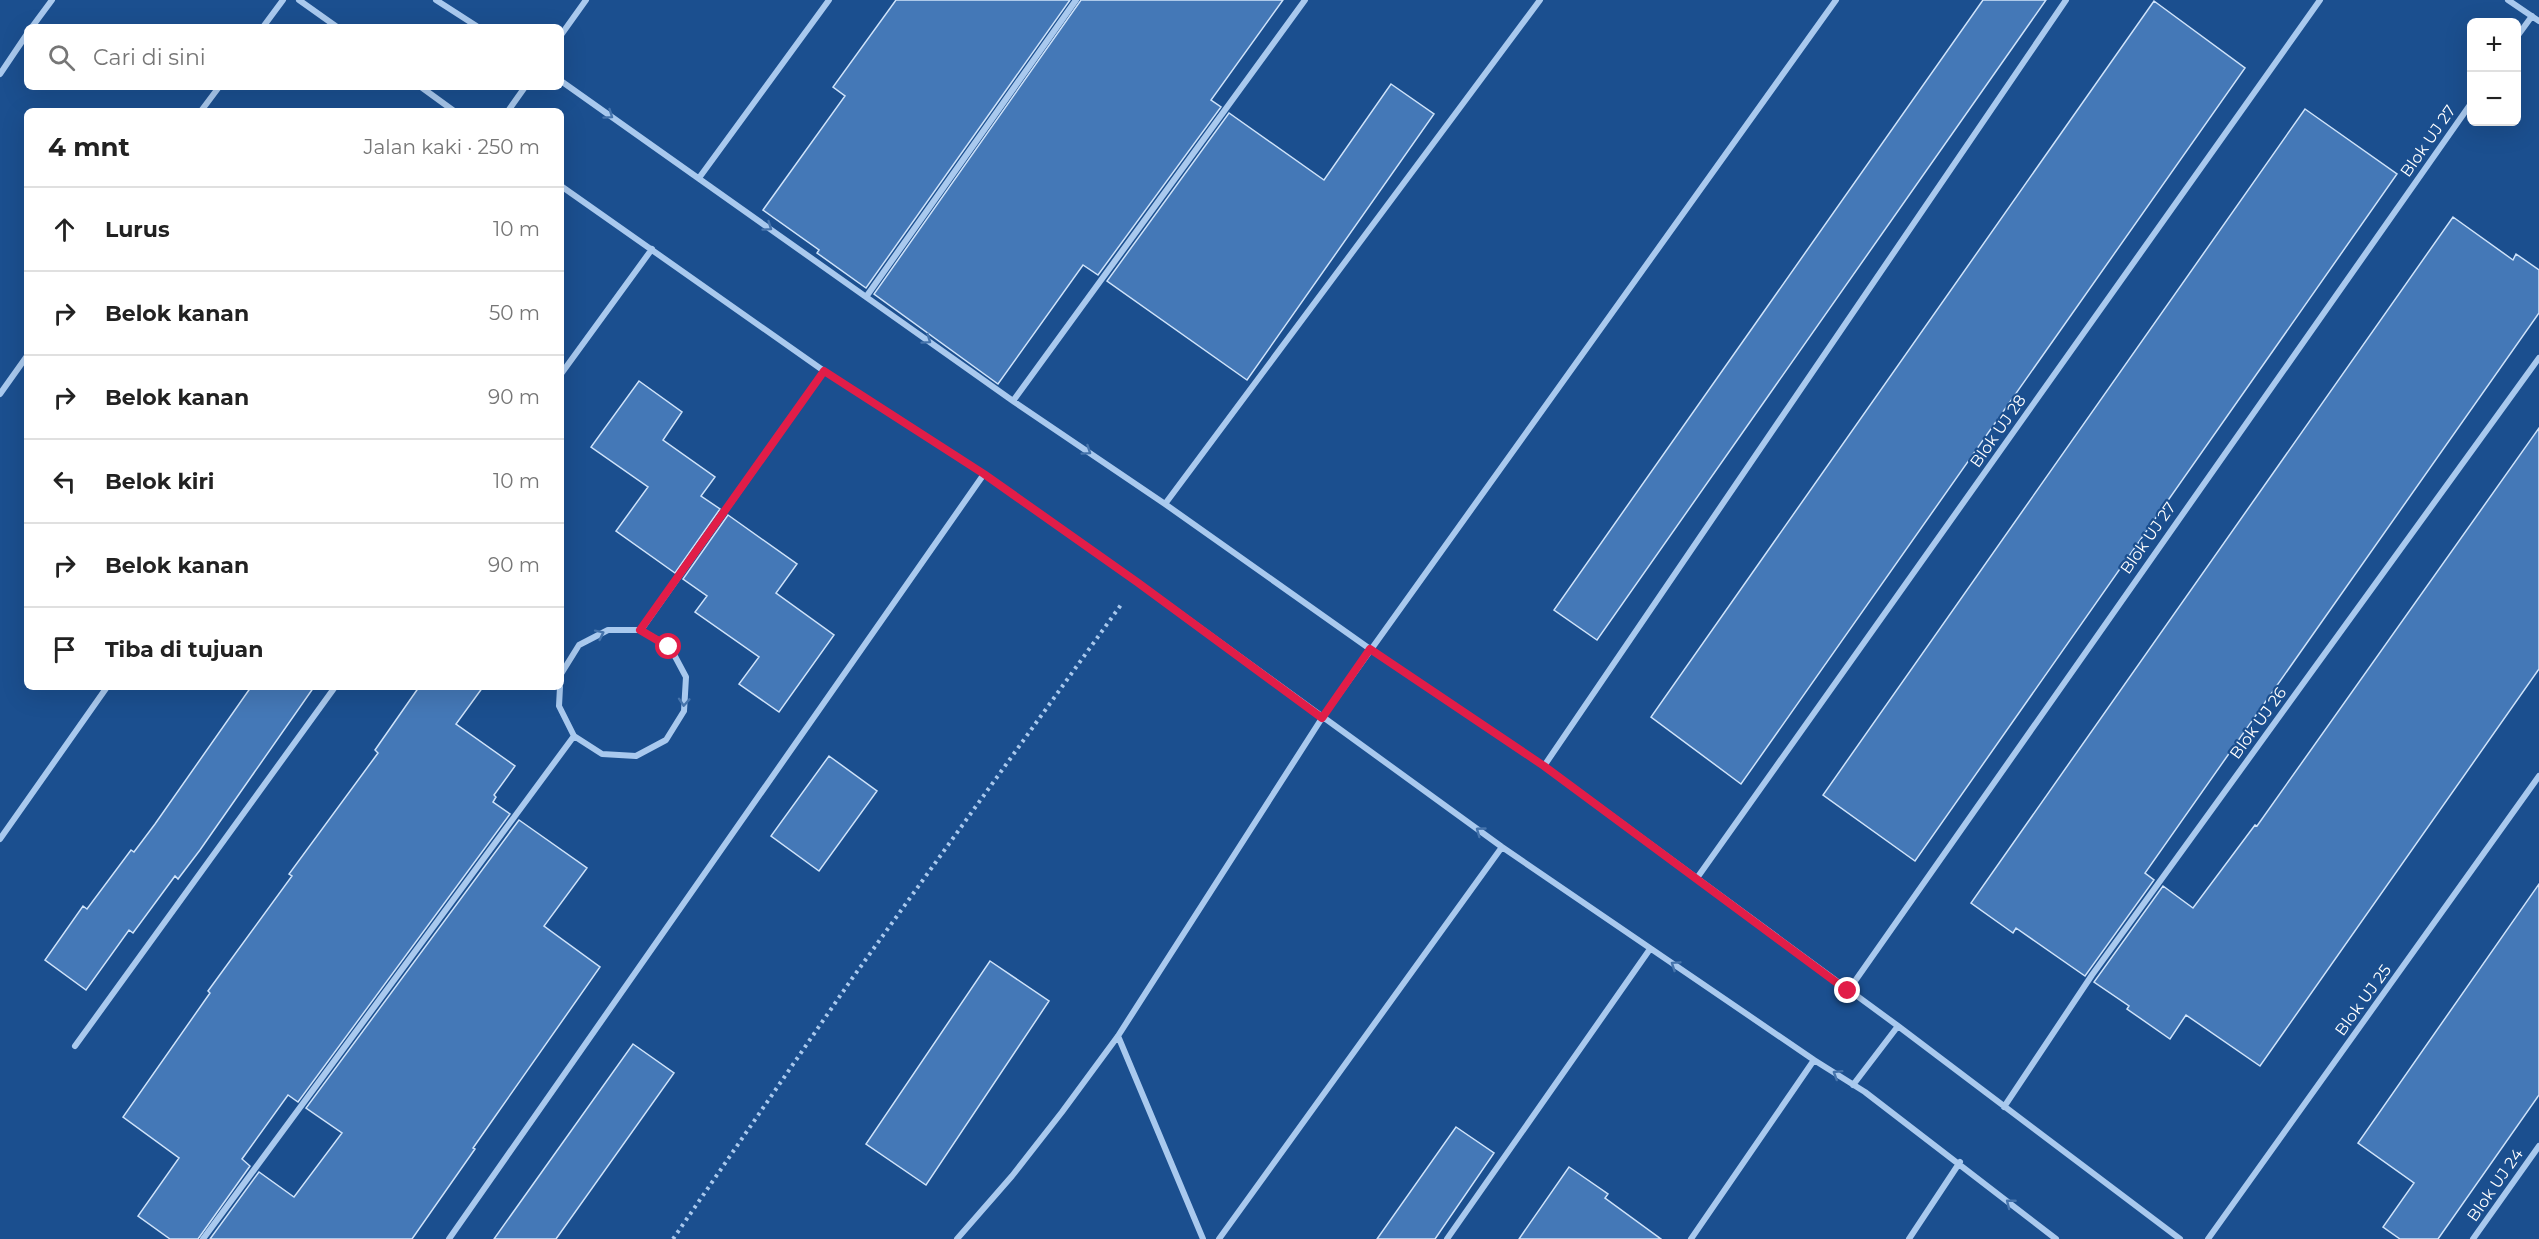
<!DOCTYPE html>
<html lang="id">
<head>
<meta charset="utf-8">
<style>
	body { margin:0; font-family:Montserrat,sans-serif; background:#f2f2f2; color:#222 }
	.controls { position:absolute; right:18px; top:18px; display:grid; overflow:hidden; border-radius:9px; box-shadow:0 6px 24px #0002 }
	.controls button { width:54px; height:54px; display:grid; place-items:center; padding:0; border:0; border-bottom:2px solid #e0e0e0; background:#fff; color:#222; font:30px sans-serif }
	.stop { position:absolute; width:18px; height:18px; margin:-14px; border:4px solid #e11d48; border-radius:50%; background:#fff }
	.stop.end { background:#e11d48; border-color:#fff; box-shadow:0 2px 6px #0008 }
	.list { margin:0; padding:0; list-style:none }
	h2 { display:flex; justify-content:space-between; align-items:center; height:78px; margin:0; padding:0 24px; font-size:26px }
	h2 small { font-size:20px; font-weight:400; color:#767676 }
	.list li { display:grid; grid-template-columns:39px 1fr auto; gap:18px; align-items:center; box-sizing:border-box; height:84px; padding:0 24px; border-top:2px solid #e0e0e0 }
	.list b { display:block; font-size:22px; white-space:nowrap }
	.list em { font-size:20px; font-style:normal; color:#767676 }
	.icon { flex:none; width:33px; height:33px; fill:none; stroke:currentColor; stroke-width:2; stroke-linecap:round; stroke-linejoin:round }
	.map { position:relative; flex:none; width:2539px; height:1239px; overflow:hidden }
	.search { position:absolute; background:#fff; box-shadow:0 6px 24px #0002; left:24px; top:24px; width:540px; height:66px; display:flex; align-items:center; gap:15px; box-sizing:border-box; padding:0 21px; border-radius:9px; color:#767676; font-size:22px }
	.panel { position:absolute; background:#fff; box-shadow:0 6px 24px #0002; left:24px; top:108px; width:540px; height:582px; border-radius:9px }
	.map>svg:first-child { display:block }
</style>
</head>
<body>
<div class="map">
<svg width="2539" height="1239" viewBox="0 0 2539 1239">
	<rect width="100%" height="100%" fill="#1b4f8f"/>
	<!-- building -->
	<path fill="#4478b7" stroke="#cfe3fa" stroke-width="1.5" d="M896,0H1070L866,288L817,253L819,250L763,210L845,96L833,87Z
		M1081,0H1283L1211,100L1221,107L1098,275L1083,265L998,384L874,294Z
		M1983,0H2046L1597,640L1554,610Z
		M2154,1L2245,68L1741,784L1651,717Z
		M1391,84L1434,114L1247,380L1107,281L1229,113L1324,180Z
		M2305,109L2397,174L1915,861L1823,795Z
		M2453,217L2513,260L2516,254L2539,270V313L2145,873L2154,880L2085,976L2016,928L2013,933L1971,903Z
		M639,381L682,412L663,440L715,477L701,496L720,509L675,573L616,531L648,487L591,447Z
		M2539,428V669L2260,1066L2186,1015L2170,1039L2127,1009L2129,1006L2094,982L2163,886L2193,908L2255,825L2257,826Z
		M728,515L797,564L776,593L834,635L779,712L739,684L759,657L695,612L707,596L683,579Z
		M251,687H314L200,850L178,879L175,876L133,933L129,930L86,990L45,960L83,906L87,909L131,850L134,852L155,824Z
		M419,687H483L456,724L515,766L494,795L496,797L493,802L510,814L298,1102L288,1095L242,1159L250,1166L198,1239H170L138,1216L179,1158L123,1117L210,993L208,991L292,876L289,874L378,753L375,750Z
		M829,756L877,791L819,871L771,836Z
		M519,820L587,868L544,926L600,967L494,1118L473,1148L475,1149L412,1239H210L259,1172L294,1197L342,1133L306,1108Z
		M2539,884V1095L2438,1239H2400L2383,1227L2414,1183L2358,1143Z
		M990,961L1049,1001L926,1185L866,1144Z
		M633,1044L674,1073L556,1239H494Z
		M1456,1127L1494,1153L1435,1239H1377Z
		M1569,1167L1608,1194L1605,1198L1661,1239H1519Z"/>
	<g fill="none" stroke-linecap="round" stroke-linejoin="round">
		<!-- path -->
		<path stroke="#a9c9ee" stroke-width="4" stroke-dasharray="3 4.5" stroke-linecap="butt" d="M673,1239L851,980L1123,602"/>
		<!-- minor -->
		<path stroke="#a9c9ee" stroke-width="6" d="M299,0L337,27
			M436,0L478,27
			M2508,0L2539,21
			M32,27L52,0
			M263,27L283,0
			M561,35L586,0
			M2516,38L2532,16
			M0,74L27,34
			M561,81L1013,401L1165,504L1370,649L1544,766L1898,1026L2180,1239
			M421,87L454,111
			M201,111L219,87
			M508,111L525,87
			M699,178L829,0
			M561,186L824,371L984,474L1137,582L1502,847L1814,1060L1865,1092L2056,1239
			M866,297L1076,0
			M561,374L652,249
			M0,394L27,356
			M1013,401L1305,0
			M1165,504L1540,0
			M641,630L824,371
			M560,687L559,706L574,736L602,754L636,756L666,740L684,711L686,677L670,647L641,630H608L579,645L561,674
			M1544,766L2066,0
			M0,839L107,687
			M1697,878L2320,0
			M1848,991L2472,102
			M1118,1036L1203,1239
			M75,1046L335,687
			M1853,1085L1898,1026
			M2004,1107L2092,975L2539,358
			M203,1239L574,736
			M449,1239L984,474
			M957,1239L1012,1176L1062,1112L1118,1036L1322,718L1836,0
			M1219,1239L1502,847
			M1447,1239L1650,949
			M1691,1239L1814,1060
			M1909,1239L1960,1162
			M2208,1239L2539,776
			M2473,1239L2539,1146"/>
	</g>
	<!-- one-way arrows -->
	<defs><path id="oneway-chevron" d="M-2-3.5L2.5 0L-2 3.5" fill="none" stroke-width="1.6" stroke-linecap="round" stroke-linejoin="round" transform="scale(1.5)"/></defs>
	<g stroke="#4674ac">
		<use href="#oneway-chevron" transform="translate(609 115) rotate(35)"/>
		<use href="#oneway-chevron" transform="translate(768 227) rotate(35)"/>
		<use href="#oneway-chevron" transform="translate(927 340) rotate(35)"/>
		<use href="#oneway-chevron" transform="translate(1087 451) rotate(34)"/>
		<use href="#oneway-chevron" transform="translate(600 634) rotate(-26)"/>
		<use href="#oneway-chevron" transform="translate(684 702) rotate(94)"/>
		<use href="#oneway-chevron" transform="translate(1480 831) rotate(-144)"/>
		<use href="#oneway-chevron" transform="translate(1675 965) rotate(-146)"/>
		<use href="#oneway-chevron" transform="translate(1837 1074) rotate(-148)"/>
		<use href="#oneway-chevron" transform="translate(2010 1203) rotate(-142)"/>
	</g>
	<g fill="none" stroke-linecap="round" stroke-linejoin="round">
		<!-- route -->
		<path stroke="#e11d48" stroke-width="8" d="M669,647L640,630L824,371L984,474L1137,582L1322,718L1370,649L1544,766L1848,991"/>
	</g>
	<g text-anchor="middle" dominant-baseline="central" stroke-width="4.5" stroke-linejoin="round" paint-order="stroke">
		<!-- street labels -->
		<g font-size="16" fill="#fff" stroke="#1b4f8f">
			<text transform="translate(2428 141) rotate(-55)">Blok UJ 27</text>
			<text transform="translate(1998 431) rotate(-55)">Blok UJ 28</text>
			<text transform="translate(2148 538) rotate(-55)">Blok UJ 27</text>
			<text transform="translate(2258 723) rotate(-54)">Blok UJ 26</text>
			<text transform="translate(2363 1000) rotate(-54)">Blok UJ 25</text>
			<text transform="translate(2495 1185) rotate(-55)">Blok UJ 24</text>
		</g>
	</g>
</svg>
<div class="controls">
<button>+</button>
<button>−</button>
</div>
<div class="stop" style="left:669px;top:647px"></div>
<div class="stop end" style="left:1848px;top:991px"></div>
<div class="search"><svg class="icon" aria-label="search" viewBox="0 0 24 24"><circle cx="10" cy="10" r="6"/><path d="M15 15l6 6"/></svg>Cari di sini</div>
<section class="panel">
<h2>4 mnt<small>Jalan kaki · 250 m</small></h2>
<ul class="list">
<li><svg class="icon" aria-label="ahead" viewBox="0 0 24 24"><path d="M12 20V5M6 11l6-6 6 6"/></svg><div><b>Lurus</b></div><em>10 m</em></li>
<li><svg class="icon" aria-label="right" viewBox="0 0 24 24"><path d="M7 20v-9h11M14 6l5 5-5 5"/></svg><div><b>Belok kanan</b></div><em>50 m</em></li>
<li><svg class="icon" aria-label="right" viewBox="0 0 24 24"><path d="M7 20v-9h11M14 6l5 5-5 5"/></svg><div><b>Belok kanan</b></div><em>90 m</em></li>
<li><svg class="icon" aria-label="left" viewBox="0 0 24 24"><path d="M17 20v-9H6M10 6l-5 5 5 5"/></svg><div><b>Belok kiri</b></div><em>10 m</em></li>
<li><svg class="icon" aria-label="right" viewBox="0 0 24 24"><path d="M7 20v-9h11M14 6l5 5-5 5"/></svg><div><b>Belok kanan</b></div><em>90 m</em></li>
<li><svg class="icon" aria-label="arrive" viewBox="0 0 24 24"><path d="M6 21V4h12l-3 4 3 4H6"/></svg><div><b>Tiba di tujuan</b></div></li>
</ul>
</section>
</div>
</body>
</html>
